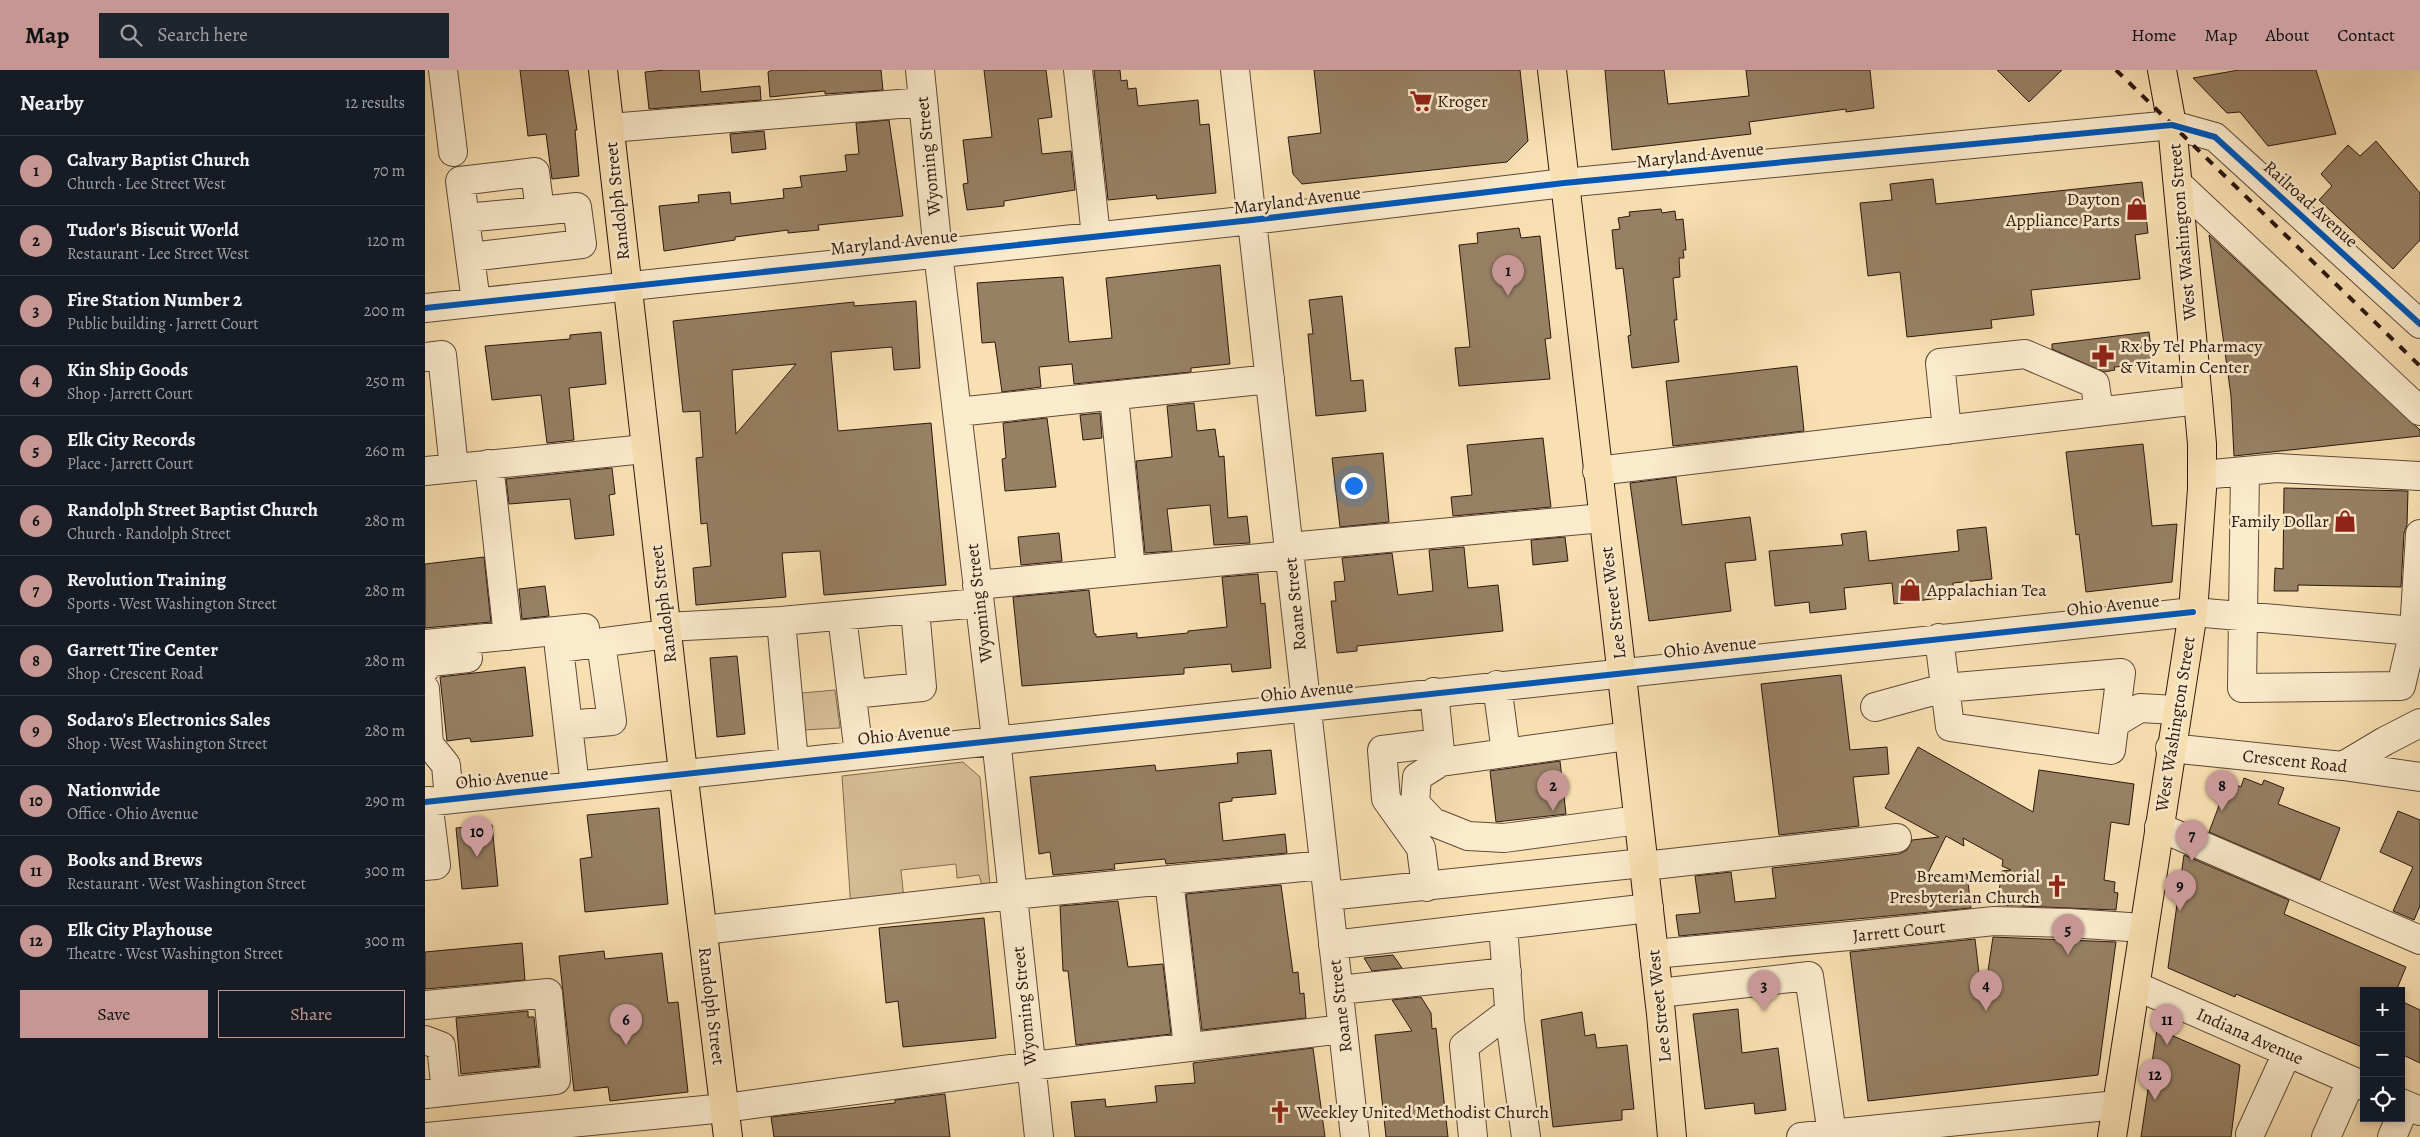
<!DOCTYPE html>
<html lang="en">
<head>
<meta charset="utf-8">
<style>
	body { margin:0; font-family:Alegreya,serif; background:#20242c; color:#f1f3f6 }
	.controls { position:absolute; right:15px; bottom:15px; display:grid; overflow:hidden; border-radius:0px; box-shadow:0 2px 8px #0003 }
	.controls button { width:45px; height:45px; display:grid; place-items:center; padding:0; border:0; border-bottom:1px solid #363941; background:#171b24; color:#f1f3f6; font:25px sans-serif }
	.you { position:absolute; left:928px; top:415px; width:18px; height:18px; margin:-12px; border:4px solid #fff; border-radius:50%; background:#1a73e8; box-shadow:0 0 0 8px #1a73e833 }
	.badge { display:grid; place-items:center; width:32px; height:32px; border-radius:50%; background:#c59692; color:#111; font-size:16px; font-weight:700 }
	.pin { position:absolute; translate:-50% -41px; filter:drop-shadow(0 1px 2px #0008) }
	.pin::after { content:''; position:absolute; top:26px; width:18px; height:15px; background:inherit; clip-path:polygon(0 0,100% 0,50% 100%) }
	.list { margin:0; padding:0; list-style:none }
	h2 { display:flex; justify-content:space-between; align-items:center; height:65px; margin:0; padding:0 20px; font-size:21px }
	h2 small { font-size:16px; font-weight:400; color:#9ea1a6 }
	.list li { display:grid; grid-template-columns:32px 1fr auto; gap:15px; align-items:center; box-sizing:border-box; height:70px; padding:0 20px; border-top:1px solid #363941 }
	.list b { display:block; font-size:19px; white-space:nowrap }
	.list p { margin:0; font-size:16px; white-space:nowrap; color:#9ea1a6 }
	.list em { font-size:16px; font-style:normal; color:#9ea1a6 }
	.actions { display:flex; gap:10px; padding:15px 20px }
	.actions a { flex:1; padding:11px 0; border:1px solid #c59692; border-radius:0px; text-align:center; font-size:18px; color:#c59692 }
	.actions .main { background:#c59692; color:#111 }
	.icon { flex:none; width:28px; height:28px; fill:none; stroke:currentColor; stroke-width:2; stroke-linecap:round; stroke-linejoin:round }
	.map { position:relative; flex:none; width:1995px; height:1067px; overflow:hidden }
	header { display:flex; align-items:center; gap:30px; box-sizing:border-box; height:70px; padding:0 25px; background:#c59692; color:#111 }
	header strong { font-size:24px }
	nav { display:flex; gap:28px; margin-inline-start:auto; font-size:18px }
	.search { width:350px; height:45px; background:#20242c; display:flex; align-items:center; gap:12px; box-sizing:border-box; padding:0 18px; border-radius:0px; color:#9ea1a6; font-size:19px }
	main { display:flex }
	aside { flex:1; background:#171b24 }
	.map>svg:first-child { display:block }
</style>
</head>
<body>
<header>
<strong>Map</strong>
<div class="search"><svg class="icon" aria-label="search" viewBox="0 0 24 24"><circle cx="10" cy="10" r="6"/><path d="M15 15l6 6"/></svg>Search here</div>
<nav><a>Home</a><a>Map</a><a>About</a><a>Contact</a></nav>
</header>
<main>
<aside>
<h2>Nearby<small>12 results</small></h2>
<ul class="list">
<li><span class="badge">1</span><div><b>Calvary Baptist Church</b><p>Church · Lee Street West</p></div><em>70 m</em></li>
<li><span class="badge">2</span><div><b>Tudor's Biscuit World</b><p>Restaurant · Lee Street West</p></div><em>120 m</em></li>
<li><span class="badge">3</span><div><b>Fire Station Number 2</b><p>Public building · Jarrett Court</p></div><em>200 m</em></li>
<li><span class="badge">4</span><div><b>Kin Ship Goods</b><p>Shop · Jarrett Court</p></div><em>250 m</em></li>
<li><span class="badge">5</span><div><b>Elk City Records</b><p>Place · Jarrett Court</p></div><em>260 m</em></li>
<li><span class="badge">6</span><div><b>Randolph Street Baptist Church</b><p>Church · Randolph Street</p></div><em>280 m</em></li>
<li><span class="badge">7</span><div><b>Revolution Training</b><p>Sports · West Washington Street</p></div><em>280 m</em></li>
<li><span class="badge">8</span><div><b>Garrett Tire Center</b><p>Shop · Crescent Road</p></div><em>280 m</em></li>
<li><span class="badge">9</span><div><b>Sodaro's Electronics Sales</b><p>Shop · West Washington Street</p></div><em>280 m</em></li>
<li><span class="badge">10</span><div><b>Nationwide</b><p>Office · Ohio Avenue</p></div><em>290 m</em></li>
<li><span class="badge">11</span><div><b>Books and Brews</b><p>Restaurant · West Washington Street</p></div><em>300 m</em></li>
<li><span class="badge">12</span><div><b>Elk City Playhouse</b><p>Theatre · West Washington Street</p></div><em>300 m</em></li>
</ul>
<div class="actions"><a class="main">Save</a><a>Share</a></div>
</aside>
<div class="map">
<svg width="1995" height="1067" viewBox="0 0 1995 1067">
	<rect width="100%" height="100%" fill="#f9e0b2"/>
	<filter id="stains"><feTurbulence type="fractalNoise" baseFrequency=".004" numOctaves="4"/><feColorMatrix values="0 0 0 0 .2 0 0 0 0 .09 0 0 0 0 .02 0 0 0 .5 -.17"/></filter>
	<radialGradient id="worn" r=".72"><stop offset=".6" stop-color="#630" stop-opacity="0"/><stop offset="1" stop-color="#630" stop-opacity=".3"/></radialGradient>
	<!-- green -->
	<path fill="#d6be96" stroke="#816b52" d="M410,620L415,658L378,660L374,629L377,623Z
		M538,692L555,707L565,815L558,818L554,805L532,808L531,794L476,800L479,830L426,839L417,706Z"/>
	<!-- building -->
	<path fill="#978064" stroke="#2c180f" fill-rule="evenodd" d="M95,0H143L152,60H150L154,106L127,109L121,64L103,66Z
		M240,0H274L276,22L335,16L336,30L224,39L220,2Z
		M347,0H456L458,20L400,24V21L345,27L343,2Z
		M559,0H621L627,47L613,49L617,84L646,81L650,120L579,131V136L542,140L538,114L543,113L538,70L567,67Z
		M669,0H695L696,11L702,10L703,19L711,18L713,36L773,30L775,55L784,54L791,123L732,129L731,125L683,130Z
		M889,0H1095L1103,71L1082,92L877,114L868,104L863,67L896,63Z
		M1180,0H1239L1243,34L1324,26L1321,0H1445L1449,38L1421,42V39L1324,52L1326,64L1187,80Z
		M1572,0H1637L1604,32Z
		M1814,0H1891L1911,64L1843,76L1815,42L1802,43L1768,8Z
		M464,50L478,146L393,155L394,160L363,163V160L310,167V170L239,181L234,136L274,132L273,125L305,122L306,134L359,128L358,119L377,117L375,106L422,101L420,85L434,84L431,53Z
		M339,61L341,79L307,83L305,64Z
		M1951,71L1995,123V170L1968,199L1894,130L1907,116L1896,104L1923,75L1935,86Z
		M1508,109L1511,134L1717,112L1723,163L1710,165L1715,209L1606,220L1609,245L1566,250L1567,258L1482,267L1475,202L1443,206L1435,133L1467,130L1465,114Z
		M1236,139L1237,143L1250,141L1251,150L1258,149L1261,180H1258L1259,188H1254L1255,207L1248,208L1252,250H1249L1254,292L1207,298L1203,266L1206,265L1198,198L1191,199L1187,160L1195,159L1193,148L1205,146L1204,142Z
		M1094,158L1096,168L1115,166L1126,268L1120,269L1125,309L1034,316L1030,278L1045,277L1034,175L1053,173L1052,163Z
		M1784,165L1995,360V366L1809,386L1806,326Z
		M795,195L805,294L766,298V302L649,314L647,294L614,297L616,317L577,322L570,272L557,273L552,213L638,207L644,272L687,268L681,208Z
		M917,226L926,311L938,310L941,341L891,346L883,264H888L884,230Z
		M491,231L495,298L469,300L467,277L406,282L413,361L506,353L521,515L399,525L395,481L357,483L361,527L271,535L268,498L286,496L282,453L276,454L271,388L278,387L275,341L258,342L248,251L429,232V236ZM371,294L311,364L307,300Z
		M176,262L181,314L144,318L149,370L122,373L116,325L67,330L60,276L145,269V265Z
		M1724,262L1727,286L1717,295L1689,297L1690,300L1679,302L1627,279V274Z
		M1372,296L1379,361L1248,376L1241,311Z
		M769,333L772,361L790,359L794,387L799,386L803,448L822,446L825,473L789,475L785,435L742,439L747,481L720,483L711,391L747,387L742,336Z
		M675,343L677,368L658,370L655,345Z
		M622,348L631,417L580,421L577,389L581,388L578,353Z
		M1118,368L1126,437L1028,446L1026,427L1047,425L1042,375Z
		M1718,374L1727,456L1752,454L1747,512L1661,522L1654,464L1651,465L1641,382Z
		M958,383L964,452L915,457L907,388Z
		M187,398L190,424L184,425L189,465L150,469L145,429L84,434L81,409Z
		M1251,407L1257,455L1325,447L1331,490L1300,493L1306,541L1224,551L1205,413Z
		M1859,418L1983,421L1982,455L1979,463L1976,517L1873,515V521H1849L1850,498L1858,499Z
		M1561,457L1567,509L1528,513L1529,526L1469,534L1467,513L1419,518L1421,539L1385,543L1384,532L1350,536L1344,481L1418,475L1416,464L1441,461L1444,491L1534,481L1532,460Z
		M634,463L637,491L596,495L593,467Z
		M1140,467L1143,491L1108,495L1106,470Z
		M1039,477L1043,518L1073,515L1078,561L932,576V581L912,583L906,531H911L909,512L920,511L917,488L967,483L973,525L1008,521L1004,480Z
		M59,487L66,552L0,558V494Z
		M833,504L836,534L840,533L846,598L807,602L806,594L759,598V604L597,616L588,527L664,520L669,564H671V567L712,563V568L763,563V561L802,557L797,507Z
		M120,516L124,546L97,549L94,519Z
		M312,586L320,664L292,667L285,588Z
		M100,597L108,666L46,672L45,668L22,671L15,607Z
		M1416,605L1425,680L1462,677L1464,704L1428,707L1434,756L1354,765L1336,614Z
		M1493,677L1608,742L1614,700L1709,714L1704,755L1686,752L1679,810L1690,812L1689,822L1693,823L1691,840L1572,835L1577,801L1586,800L1577,796L1578,790L1538,768L1539,776L1521,766L1500,809L1542,804L1546,838L1254,866L1251,845L1275,843L1270,806L1306,802L1310,832L1351,828L1347,798L1474,784L1482,780L1487,770L1514,767L1460,738Z
		M846,680L851,724L807,728V731L794,733L798,771L860,764L862,783L741,794L740,789L689,794L690,799L628,805L625,782L614,784L605,707L730,695L731,701L813,693L812,683Z
		M1135,691L1141,744L1071,752L1065,701Z
		M1819,708L1837,715L1839,710L1859,718L1853,734L1915,758L1895,810L1784,762L1803,712L1816,717Z
		M234,738L243,834L160,842L155,789L167,787L162,745Z
		M1973,741L1995,750V836L1989,850L1968,841L1988,797L1955,782Z
		M67,755L73,816L37,819L31,758Z
		M1759,785L1864,830L1859,844L1981,897L1971,921H1939V978L1811,924L1810,927L1743,898Z
		M856,815L868,903L873,902L875,924L879,923L881,948L777,960L761,824Z
		M693,831L703,897L738,894L746,964L651,975L643,901H638L635,836Z
		M559,848L571,968L478,977L473,931L461,933L454,858Z
		M1568,867L1691,872L1673,1005L1443,1031L1425,882L1550,869L1556,921H1560Z
		M97,873L100,910L0,919V882Z
		M179,881L180,889L237,883L243,933L253,932L263,1022L185,1031L183,1017L149,1021L134,886Z
		M968,885L977,898L947,901L939,888Z
		M996,927L1006,943L1007,959L1011,958L1023,1067H961L950,965L987,961L967,930Z
		M1976,931L1995,940V993L1976,984Z
		M1313,939L1317,983L1353,978L1361,1040L1330,1044L1329,1033L1280,1039L1268,944Z
		M103,941V947H109L114,996L36,1004L31,948Z
		M1157,942L1160,966L1170,964L1172,978L1202,975L1209,1039L1197,1040V1050L1128,1057L1116,950Z
		M1732,959L1815,995L1806,1067H1716Z
		M888,978L900,1067H650L646,1032L680,1029L681,1037L732,1032L730,1016L770,1013L768,993Z
		M520,1024L525,1067H349L346,1047L470,1033V1030Z"/>
	<g fill="none" stroke-linecap="round" stroke-linejoin="round">
		<defs>
			<path id="minor" d="M18,0L28,82
				M495,0L513,183L571,669L614,1067
				M653,0L671,166
				M810,0L930,1067
				M185,58L498,32
				M1753,114L1995,341
				M40,148L115,141
				M45,187L157,174L152,137L115,141L110,102L35,111L51,232
				M0,238L827,150L1139,113L1747,55L1790,67L1995,254
				M0,287L17,285L29,398
				M689,326L706,500
				M532,342L845,309
				M1522,360L1515,293L1600,284L1670,314L1674,342
				M64,394L83,566
				M0,401L220,379
				M1172,401L1773,330
				M1820,401L1817,618L1976,616L1989,561L1995,464
				M1777,405L1852,398L1995,406
				M864,477L1178,448
				M552,515L865,485
				M417,546L434,684
				M356,551L369,692
				M241,557L356,551L554,533
				M0,574L160,558
				M0,599L6,592L43,588
				M1072,615L1081,683
				M0,619L4,674L21,695L24,729
				M1009,622L1016,691
				M428,624L497,617L490,540
				M1450,637L1519,618L1696,603L1686,680L1525,657L1514,568
				M1690,653L1715,638L1751,640
				M143,655L187,651L176,573
				M1203,666L1016,692L992,707L990,733L1008,752L1043,766L1079,768L1213,750
				M1745,678L1918,696L1995,707
				M1918,696L1960,671L1995,653
				M150,716L134,578L242,564
				M0,732L1768,542L1989,561
				M1734,757L1995,870
				M0,796L11,795L3,731
				M1219,796L1472,768
				M744,810L763,977
				M1001,817L996,778L961,729L957,680L1014,673
				M903,826L1218,793
				M1078,855L1085,951L1101,1067
				M278,860L587,825L899,795
				M908,875L1224,838
				M1229,884L1435,865L1569,851L1644,853L1719,858
				M1711,916L1939,1016
				M914,920L1082,902
				M1234,923L1384,906L1407,1064
				M0,935L123,923L131,1010L0,1024
				M0,970L16,976L21,1022
				M1976,1033L1995,1041
				M1825,1064L1862,983
				M2,1067L300,1038L606,996L918,959
				M1048,1067L1039,976L1084,942
				M1376,1067L1692,1035
				M1901,1067L1926,1011
				M1967,1067L1975,1048"/>
			<path id="major" d="M178,0L255,677L303,1067
				M1127,0L1236,944L1247,1067
				M1687,1067L1768,542L1777,419V374L1773,330L1747,55L1737,0"/>
		</defs>
		<!-- minor casing -->
		<use href="#minor" stroke="#5f4a38" stroke-width="30"/>
		<!-- major casing -->
		<use href="#major" stroke="#2c180f" stroke-width="30"/>
		<!-- minor -->
		<use href="#minor" stroke="#fbebcd" stroke-width="28"/>
		<!-- major -->
		<use href="#major" stroke="#f9e0b2" stroke-width="28"/>
		<!-- rail -->
		<path stroke="#2c180f" stroke-width="4" stroke-dasharray="9 9" stroke-linecap="butt" d="M1691,0L1995,296"/>
		<defs>
			<path id="cycleway" d="M0,238L827,150L1139,113L1747,55L1790,67L1995,254
				M0,732L1768,542"/>
		</defs>
		<!-- cycleway casing -->
		<use href="#cycleway" stroke="#fbebcd" stroke-width="9"/>
		<!-- cycleway -->
		<use href="#cycleway" stroke="#0057b8" stroke-width="6"/>
	</g>
	<!-- icons -->
	<defs>
		<symbol id="supermarket-bare" viewBox="-9 -9 18 18"><path d="M-6-5.5h2.5l.6 2H6L4.5 2H-2.5L-4.4-4H-6ZM-1.5 3.2a1.3 1.3 0 1 0 .1 0ZM3 3.2a1.3 1.3 0 1 0 .1 0Z" fill="#8f2418" stroke="#fbebcd" stroke-width="2.5" paint-order="stroke"/></symbol>
		<symbol id="shop-bare" viewBox="-9 -9 18 18"><path d="M-5-2.5h2.3a2.7 3.5 0 0 1 5.4 0H5L5.5 6h-11ZM-1.5-2.5h3a1.5 2.3 0 0 0-3 0Z" fill="#8f2418" stroke="#fbebcd" stroke-width="2.5" paint-order="stroke"/></symbol>
		<symbol id="pharmacy-bare" viewBox="-9 -9 18 18"><path d="M-2-6h4v4h4v4h-4v4h-4v-4h-4v-4h4Z" fill="#8f2418" stroke="#fbebcd" stroke-width="2.5" paint-order="stroke"/></symbol>
		<symbol id="church-bare" viewBox="-9 -9 18 18"><path d="M-1.2-6h2.4v3.5h3.3v2.4h-3.3V6h-2.4V-.1h-3.3v-2.4h3.3Z" fill="#8f2418" stroke="#fbebcd" stroke-width="2.5" paint-order="stroke"/></symbol>
	</defs>
	<g fill-rule="evenodd">
		<use href="#supermarket-bare" x="980" y="15" width="32" height="32"/>
		<use href="#shop-bare" x="1696" y="123" width="32" height="32"/>
		<use href="#pharmacy-bare" x="1662" y="270" width="32" height="32"/>
		<use href="#shop-bare" x="1904" y="435" width="32" height="32"/>
		<use href="#shop-bare" x="1469" y="504" width="32" height="32"/>
		<use href="#church-bare" x="1616" y="800" width="32" height="32"/>
		<use href="#church-bare" x="839" y="1026" width="32" height="32"/>
	</g>
	<g text-anchor="middle" dominant-baseline="central" stroke-width="5" stroke-linejoin="round" paint-order="stroke">
		<!-- poi labels -->
		<g font-size="18" fill="#2c180f" stroke="#fbebcd" text-anchor="start">
			<text x="1012" y="31">Kroger</text>
			<text x="1695" y="129" text-anchor="end">Dayton<tspan x="1695" dy="21">Appliance Parts</tspan></text>
			<text x="1695" y="276">Rx by Tel Pharmacy<tspan x="1695" dy="21">&amp; Vitamin Center</tspan></text>
			<text x="1904" y="451" text-anchor="end">Family Dollar</text>
			<text x="1502" y="520">Appalachian Tea</text>
			<text x="1615" y="806" text-anchor="end">Bream Memorial<tspan x="1615" dy="21">Presbyterian Church</tspan></text>
			<text x="872" y="1042">Weekley United Methodist Church</text>
		</g>
		<!-- street labels -->
		<g font-size="18" fill="#2c180f" stroke="#fbebcd">
			<text transform="translate(1275 85) rotate(-6)">Maryland Avenue</text>
			<text transform="translate(503 86) rotate(-96)">Wyoming Street</text>
			<text transform="translate(872 130) rotate(-7)">Maryland Avenue</text>
			<text transform="translate(192 131) rotate(-96)">Randolph Street</text>
			<text transform="translate(1886 134) rotate(42)">Railroad Avenue</text>
			<text transform="translate(1757 162) rotate(-95)">West Washington Street</text>
			<text transform="translate(469 172) rotate(-6)">Maryland Avenue</text>
			<text transform="translate(554 533) rotate(-97)">Wyoming Street</text>
			<text transform="translate(1188 533) rotate(-97)">Lee Street West</text>
			<text transform="translate(238 534) rotate(-97)">Randolph Street</text>
			<text transform="translate(870 534) rotate(-96)">Roane Street</text>
			<text transform="translate(1688 535) rotate(-6)">Ohio Avenue</text>
			<text transform="translate(1285 577) rotate(-6)">Ohio Avenue</text>
			<text transform="translate(882 621) rotate(-6)">Ohio Avenue</text>
			<text transform="translate(1750 654) rotate(-81)">West Washington Street</text>
			<text transform="translate(479 664) rotate(-6)">Ohio Avenue</text>
			<text transform="translate(1870 691) rotate(6)">Crescent Road</text>
			<text transform="translate(77 708) rotate(-6)">Ohio Avenue</text>
			<text transform="translate(1474 861) rotate(-6)">Jarrett Court</text>
			<text transform="translate(287 936) rotate(83)">Randolph Street</text>
			<text transform="translate(599 936) rotate(-96)">Wyoming Street</text>
			<text transform="translate(915 936) rotate(-97)">Roane Street</text>
			<text transform="translate(1234 936) rotate(-96)">Lee Street West</text>
			<text transform="translate(1825 966) rotate(24)">Indiana Avenue</text>
		</g>
	</g>
	<rect width="100%" height="100%" filter="url(#stains)"/>
	<rect width="100%" height="100%" fill="url(#worn)"/>
</svg>
<div class="controls">
<button>+</button>
<button>−</button>
<button><svg class="icon" aria-label="locate" viewBox="0 0 24 24"><circle cx="12" cy="12" r="6"/><path d="M12 2v4M12 18v4M2 12h4M18 12h4"/></svg></button>
</div>
<div class="you"></div>
<div class="pin badge" style="left:1083px;top:226px">1</div>
<div class="pin badge" style="left:1128px;top:741px">2</div>
<div class="pin badge" style="left:1339px;top:941px">3</div>
<div class="pin badge" style="left:1561px;top:941px">4</div>
<div class="pin badge" style="left:1643px;top:885px">5</div>
<div class="pin badge" style="left:201px;top:975px">6</div>
<div class="pin badge" style="left:1767px;top:791px">7</div>
<div class="pin badge" style="left:1797px;top:741px">8</div>
<div class="pin badge" style="left:1755px;top:841px">9</div>
<div class="pin badge" style="left:52px;top:787px">10</div>
<div class="pin badge" style="left:1742px;top:975px">11</div>
<div class="pin badge" style="left:1730px;top:1030px">12</div>
</div>
</main>
</body>
</html>
